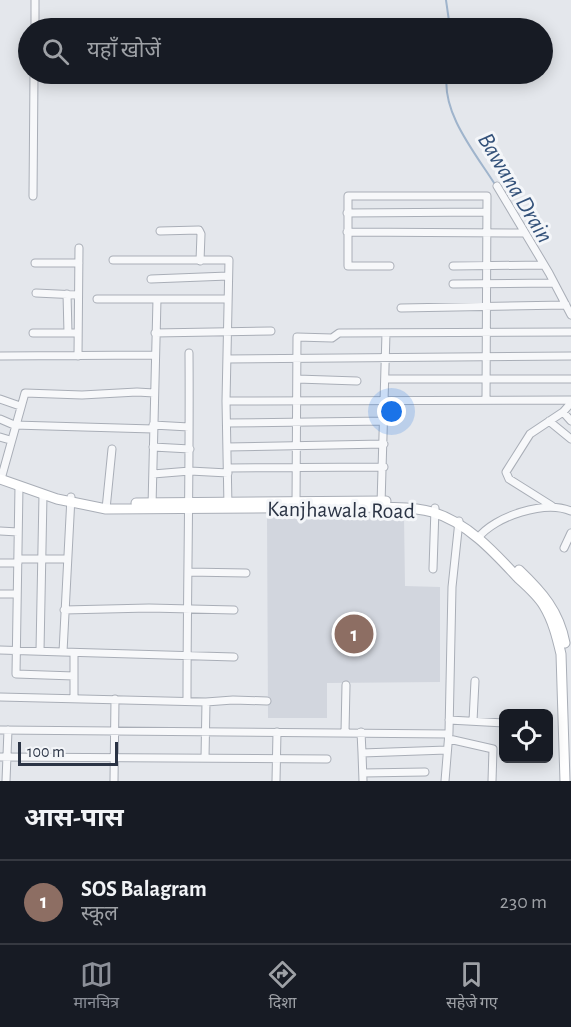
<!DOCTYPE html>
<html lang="hi">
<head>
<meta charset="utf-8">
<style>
	body { margin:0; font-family:"Alegreya Sans","Noto Sans Devanagari",sans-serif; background:#242831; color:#f1f3f6 }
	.controls { position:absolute; right:18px; bottom:18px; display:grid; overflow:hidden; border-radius:9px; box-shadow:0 3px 15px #0003 }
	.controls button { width:54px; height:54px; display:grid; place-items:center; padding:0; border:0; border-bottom:2px solid #363941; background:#171b24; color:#f1f3f6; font:30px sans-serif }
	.scale { position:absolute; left:18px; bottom:15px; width:100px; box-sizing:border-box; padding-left:6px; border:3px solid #2b3445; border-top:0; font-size:16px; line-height:21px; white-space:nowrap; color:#2b3445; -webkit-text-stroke:4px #f4f6f9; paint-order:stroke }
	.you { position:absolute; left:392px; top:412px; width:21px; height:21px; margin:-15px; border:4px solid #fff; border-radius:50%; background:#1a73e8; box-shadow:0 0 0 9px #1a73e833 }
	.badge { display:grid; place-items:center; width:39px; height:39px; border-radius:50%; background:#8c9099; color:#fff; font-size:20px; font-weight:700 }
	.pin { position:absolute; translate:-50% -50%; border:3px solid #fff; box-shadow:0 2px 6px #0006 }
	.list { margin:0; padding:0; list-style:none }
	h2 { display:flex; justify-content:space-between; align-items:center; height:78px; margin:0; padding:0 24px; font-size:26px }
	h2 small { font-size:20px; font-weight:400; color:#9ea1a6 }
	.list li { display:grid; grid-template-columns:39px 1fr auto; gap:18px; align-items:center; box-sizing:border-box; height:84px; padding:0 24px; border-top:2px solid #363941 }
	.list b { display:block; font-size:22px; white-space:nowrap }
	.list p { margin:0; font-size:20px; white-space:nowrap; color:#9ea1a6 }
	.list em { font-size:20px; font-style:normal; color:#9ea1a6 }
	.icon { flex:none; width:33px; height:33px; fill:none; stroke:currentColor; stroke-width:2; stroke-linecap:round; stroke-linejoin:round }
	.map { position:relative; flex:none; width:571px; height:781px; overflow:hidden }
	.search { position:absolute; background:#171b24; box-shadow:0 3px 15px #0003; left:18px; right:18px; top:18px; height:66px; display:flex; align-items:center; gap:15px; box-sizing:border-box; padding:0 21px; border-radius:33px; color:#9ea1a6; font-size:22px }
	.sheet { height:162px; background:#171b24 }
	nav { display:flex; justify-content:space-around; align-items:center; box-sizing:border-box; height:84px; border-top:2px solid #363941; background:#171b24; font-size:16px; color:#9ea1a6 }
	nav a { display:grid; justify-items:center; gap:3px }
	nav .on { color:#8c9099 }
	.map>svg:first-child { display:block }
</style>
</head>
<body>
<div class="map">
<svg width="571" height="781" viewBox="0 0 571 781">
	<rect width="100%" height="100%" fill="#e4e7ec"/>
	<!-- built -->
	<path fill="#d2d6de" d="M267,516H404L405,586L440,587V682L327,683V718H268Z"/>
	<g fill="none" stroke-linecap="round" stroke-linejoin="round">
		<!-- stream -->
		<path stroke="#9fb4cc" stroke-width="2" d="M446,0L450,28
			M447,74C441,113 476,154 496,186"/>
		<defs>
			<path id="street" d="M35,28V0
				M497,186L549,273L571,315
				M33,196L34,74
				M347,213L487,212
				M160,231L199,230L201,234L200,261
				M347,232L524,233
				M113,260H229L226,401L228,507
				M35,263H79
				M390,266H348V196H487L486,400
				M453,266L544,265
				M151,279L228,276
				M453,284L554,283
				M36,293L78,295
				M67,294L68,333
				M97,299H227
				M401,308L566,305
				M33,333H78
				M155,333L271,331
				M0,356L154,355
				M78,356L79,248
				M227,359L571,356
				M297,379L357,381
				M385,379H571
				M0,399L20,406
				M226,401L571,400
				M563,412L571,421
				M0,419L14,425L153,429
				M549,421L571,439
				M227,423L385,421
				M153,425L189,427
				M0,437L10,440
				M153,447L190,449
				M227,447L384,444
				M228,468L384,467
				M153,474L190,471L228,473
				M1,479L25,393L82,395L137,392L154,393
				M19,486L16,674L74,676
				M71,497L63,652L234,657
				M381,504L386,333
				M296,505L297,337L332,338L339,333L571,332
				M152,506L157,299
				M552,506L509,479L506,472L530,434L563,412L571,403
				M106,509L112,449
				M0,531L18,532
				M478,538C495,516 545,500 571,511
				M564,548L571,533
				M18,559H67
				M0,563H18
				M433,569L435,508
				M188,572L246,573
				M0,594H17
				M64,610L149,608L234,610
				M0,650L63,652
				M40,651L43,495
				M0,697L206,702L233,700L267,701
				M74,698V653
				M187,701C187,585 190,469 189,353
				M449,720L504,723
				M473,721L475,681
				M0,730L449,734
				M345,732L346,685
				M361,732L362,753
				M449,739L493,749L492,781
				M0,757L327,759
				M205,758L206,702
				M363,773L425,772
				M6,781L8,730
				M114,781L115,699
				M276,781L277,732
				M363,781L362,753L447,750
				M445,781L449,732L452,587L459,521"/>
			<path id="secondary" d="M0,479L57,499L106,509L381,507C398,508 416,507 432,512C467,522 495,553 519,579C528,587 538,596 544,606C553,621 557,637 561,654L565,781
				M136,503L386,501
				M519,570C542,592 559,611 565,643"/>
		</defs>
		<!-- street casing -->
		<use href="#street" stroke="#a9aeb7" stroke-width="9"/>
		<!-- secondary casing -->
		<use href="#secondary" stroke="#a9aeb7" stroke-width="11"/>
		<!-- street -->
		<use href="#street" stroke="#f7f8fa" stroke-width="7"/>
		<!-- secondary -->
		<use href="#secondary" stroke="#fff" stroke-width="9"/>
	</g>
	<g text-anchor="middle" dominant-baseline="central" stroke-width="6" stroke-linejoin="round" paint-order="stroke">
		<!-- street labels -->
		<g font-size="22" fill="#2b3445" stroke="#f4f6f9">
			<text transform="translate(341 510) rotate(1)">Kanjhawala Road</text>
		</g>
		<!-- water labels -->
		<g font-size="24" font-style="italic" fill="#34527a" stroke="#f4f6f9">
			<text transform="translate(515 188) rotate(59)">Bawana Drain</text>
		</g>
	</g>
</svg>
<div class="controls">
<button><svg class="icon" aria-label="locate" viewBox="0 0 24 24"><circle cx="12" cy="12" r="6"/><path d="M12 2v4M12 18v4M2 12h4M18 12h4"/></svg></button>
</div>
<div class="scale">100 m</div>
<div class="you"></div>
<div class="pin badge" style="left:354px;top:634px;background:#8d6e63">1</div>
<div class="search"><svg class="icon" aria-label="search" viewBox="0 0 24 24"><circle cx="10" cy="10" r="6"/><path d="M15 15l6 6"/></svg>यहाँ खोजें</div>
</div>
<section class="sheet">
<h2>आस-पास<small></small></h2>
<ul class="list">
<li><span class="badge" style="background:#8d6e63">1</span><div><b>SOS Balagram</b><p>स्कूल</p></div><em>230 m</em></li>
</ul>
</section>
<nav>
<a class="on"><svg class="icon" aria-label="map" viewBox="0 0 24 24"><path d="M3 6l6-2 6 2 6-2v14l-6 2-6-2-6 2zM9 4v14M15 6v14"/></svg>मानचित्र</a>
<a><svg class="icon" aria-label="directions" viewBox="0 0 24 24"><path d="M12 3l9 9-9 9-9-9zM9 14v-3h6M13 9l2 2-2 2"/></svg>दिशा</a>
<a><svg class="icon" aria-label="saved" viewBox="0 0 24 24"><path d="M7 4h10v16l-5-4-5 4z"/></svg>सहेजे गए</a>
</nav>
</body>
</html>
